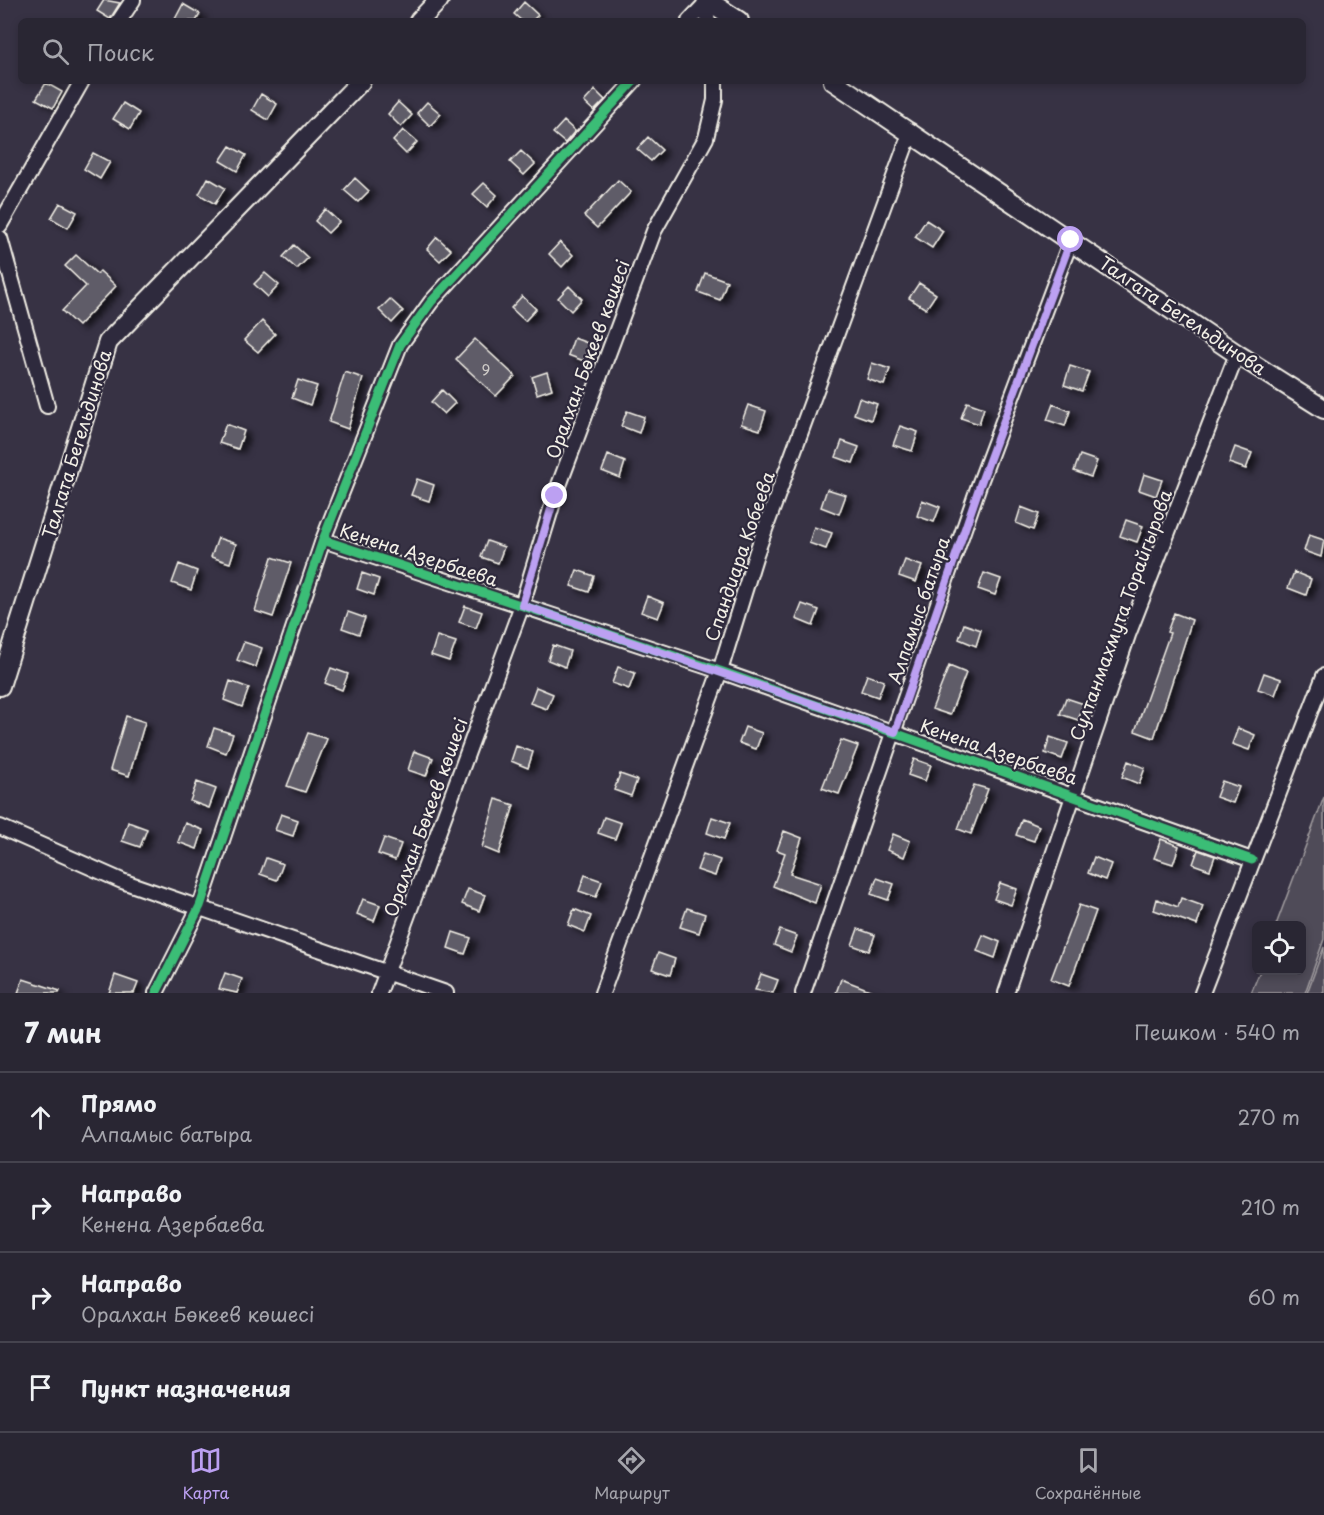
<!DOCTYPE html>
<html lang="ru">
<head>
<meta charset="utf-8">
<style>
	body { margin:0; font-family:"Playpen Sans",sans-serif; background:#312e3b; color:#f1f3f6 }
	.controls { position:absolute; right:18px; bottom:18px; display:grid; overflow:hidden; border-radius:9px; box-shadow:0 3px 9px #0003 }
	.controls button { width:54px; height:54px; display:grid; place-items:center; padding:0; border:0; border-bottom:2px solid #45434e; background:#292633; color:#f1f3f6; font:30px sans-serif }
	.stop { position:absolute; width:18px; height:18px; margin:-14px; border:4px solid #bca0f2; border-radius:50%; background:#fff }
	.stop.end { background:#bca0f2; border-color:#fff; box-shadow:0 2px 6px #0008 }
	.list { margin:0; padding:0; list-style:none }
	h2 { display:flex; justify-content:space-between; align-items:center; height:78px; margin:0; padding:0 24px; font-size:26px }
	h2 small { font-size:20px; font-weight:400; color:#a5a5ac }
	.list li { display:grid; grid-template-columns:39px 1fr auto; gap:18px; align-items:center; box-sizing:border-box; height:90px; padding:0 24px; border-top:2px solid #45434e }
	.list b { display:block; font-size:22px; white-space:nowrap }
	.list p { margin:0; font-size:20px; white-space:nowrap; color:#a5a5ac }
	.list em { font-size:20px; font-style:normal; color:#a5a5ac }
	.icon { flex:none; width:33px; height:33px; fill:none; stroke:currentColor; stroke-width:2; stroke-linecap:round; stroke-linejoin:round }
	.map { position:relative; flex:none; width:1324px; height:993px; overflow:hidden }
	.search { position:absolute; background:#292633; box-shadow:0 3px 9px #0003; left:18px; right:18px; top:18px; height:66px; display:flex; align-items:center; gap:15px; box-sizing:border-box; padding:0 21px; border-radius:9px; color:#a5a5ac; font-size:22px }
	.sheet { height:438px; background:#292633 }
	nav { display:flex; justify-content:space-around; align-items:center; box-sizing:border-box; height:84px; border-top:2px solid #45434e; background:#292633; font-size:16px; color:#a5a5ac }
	nav a { display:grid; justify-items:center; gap:3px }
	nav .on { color:#bca0f2 }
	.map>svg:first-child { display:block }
</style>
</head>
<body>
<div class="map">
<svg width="1324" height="993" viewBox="0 0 1324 993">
	<defs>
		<filter id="shadow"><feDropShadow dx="6" dy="4" stdDeviation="3" flood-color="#0009"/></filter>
	</defs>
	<rect width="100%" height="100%" fill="#373244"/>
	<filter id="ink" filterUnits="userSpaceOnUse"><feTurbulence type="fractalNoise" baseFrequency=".0167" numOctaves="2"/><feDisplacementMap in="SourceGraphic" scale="12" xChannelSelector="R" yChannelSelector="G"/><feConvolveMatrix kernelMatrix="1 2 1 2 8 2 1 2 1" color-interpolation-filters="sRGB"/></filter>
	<g filter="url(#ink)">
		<!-- green -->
		<path fill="#504b59" stroke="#a29ea0" stroke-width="1.5" d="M1324,797V939L1305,993H1251L1260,971L1302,970V926L1276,925Z
			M1324,947V993H1307Z"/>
		<!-- building -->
		<path fill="#5f5c67" stroke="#f4f1e8" stroke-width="1.5" filter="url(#shadow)" d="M104,0L120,3L110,19L97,11Z
			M524,2L538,15L532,21H522L514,14Z
			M183,4L200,14L196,21H174Z
			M46,83L62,92L53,108L36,99Z
			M595,90L605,100L594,111L584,102Z
			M261,94L277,104L268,120L252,110Z
			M398,102L412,115L401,127L388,114Z
			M427,102L441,114L430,126L417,113Z
			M123,103L139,113L130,129L113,119Z
			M564,121L575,131L565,143L553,133Z
			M403,130L417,142L406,154L393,141Z
			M648,137L662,150L651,161L637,149Z
			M230,146L246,155L237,171L220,161Z
			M521,151L535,164L524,175L510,162Z
			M93,153L110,162L100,179L84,169Z
			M208,178L225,188L215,204L199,194Z
			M355,178L369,191L358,202L344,190Z
			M618,180L631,192L597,228L584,216Z
			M484,183L497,195L487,207L473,194Z
			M60,203L77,212L68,228L51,218Z
			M325,209L339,222L328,233L315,221Z
			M926,220L943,231L932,248L915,237Z
			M437,237L451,250L440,261L427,249Z
			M560,242L573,255L562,267L549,254Z
			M294,245L308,258L297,269L283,257Z
			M76,255L97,274L100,271L116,286L78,326L62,311L86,286L65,266Z
			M265,273L279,285L268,297L254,284Z
			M705,273L727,281L720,300L698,292Z
			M919,283L936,294L926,309L909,298Z
			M569,286L582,299L571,311L558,298Z
			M522,296L536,309L525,321L511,308Z
			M390,299L403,311L392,323L379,310Z
			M262,321L275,334L258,352L244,340Z
			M574,338L590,344L584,361L568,355Z
			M475,339L515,376L496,396L456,359Z
			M872,363L890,369L884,385L867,379Z
			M1070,366L1089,372L1082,391L1064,385Z
			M345,372L363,378L348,429L329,422Z
			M547,372L552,389L537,394L532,377Z
			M298,380L317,386L310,405L292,398Z
			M442,390L455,403L444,414L431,402Z
			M859,398L877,404L871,420L854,414Z
			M967,402L984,408L979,424L961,418Z
			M1053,404L1070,411L1065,426L1047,420Z
			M748,405L766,411L760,430L741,424Z
			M627,411L644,417L639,433L621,426Z
			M226,424L244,431L238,449L219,443Z
			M900,426L918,432L912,451L893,445Z
			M842,441L859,447L853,463L836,457Z
			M1235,447L1252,453L1246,469L1229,463Z
			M608,455L625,462L620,478L602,471Z
			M1080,455L1097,461L1091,477L1074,471Z
			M1144,474L1162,480L1156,496L1139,490Z
			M417,479L434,485L429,501L411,495Z
			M827,489L846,495L839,514L821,507Z
			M922,500L940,507L934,522L917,516Z
			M1021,507L1039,514L1033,530L1016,523Z
			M1126,520L1143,526L1137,542L1120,536Z
			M814,527L832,533L826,549L809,543Z
			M1309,535L1324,540L1321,557L1304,551Z
			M218,538L236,544L230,563L211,557Z
			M487,541L504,547L498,563L481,557Z
			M272,557L291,563L273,617L255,611Z
			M905,560L922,566L916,582L899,576Z
			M179,564L197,571L191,590L172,583Z
			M577,570L594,576L589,592L571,586Z
			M1294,572L1311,579L1306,595L1288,588Z
			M362,573L379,579L374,595L357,589Z
			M984,573L1001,579L995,595L978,589Z
			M647,596L664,603L658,618L641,612Z
			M802,604L819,610L813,626L796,619Z
			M465,606L482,612L476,628L459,622Z
			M348,612L365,618L359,634L342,628Z
			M1174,613L1192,620L1154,738L1135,731L1170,633L1167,632Z
			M964,624L981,630L976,646L959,639Z
			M437,636L456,642L449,661L431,655Z
			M244,642L262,648L256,667L237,660Z
			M553,645L570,651L565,667L548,660Z
			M949,666L966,673L950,715L932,709Z
			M618,667L635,673L629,689L612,683Z
			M331,668L348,674L342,690L325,683Z
			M1264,673L1281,679L1275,695L1258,689Z
			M867,675L884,681L878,697L861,691Z
			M230,681L249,688L242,707L224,700Z
			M536,687L553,694L547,709L530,703Z
			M1066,698L1084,704L1078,720L1060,714Z
			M126,716L145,722L129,776L110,770Z
			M745,727L762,733L756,749L739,743Z
			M214,728L233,734L226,753L208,746Z
			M1238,728L1255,735L1249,750L1232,744Z
			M308,733L327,739L305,792L287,786Z
			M1050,737L1068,743L1062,759L1045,753Z
			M841,740L858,746L839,794L822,788Z
			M516,746L533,752L528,768L511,761Z
			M414,751L433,758L426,776L408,770Z
			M914,759L931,765L925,781L908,775Z
			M1128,761L1145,768L1139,784L1122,777Z
			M620,774L637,780L631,796L614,790Z
			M1222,781L1239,787L1233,803L1216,797Z
			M197,782L216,789L209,808L190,801Z
			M974,785L988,789L971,834L958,829Z
			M496,799L514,805L499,854L482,847Z
			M281,814L298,820L293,836L275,830Z
			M604,817L621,823L615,839L598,833Z
			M712,817L730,823L724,839L707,833Z
			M1022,819L1039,826L1034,841L1016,835Z
			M128,822L147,829L140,847L122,841Z
			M185,823L203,830L197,849L178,842Z
			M784,831L802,838L790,874L821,884L815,903L773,886L785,853L777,850Z
			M893,834L910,841L904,857L887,850Z
			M384,838L401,844L395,860L378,854Z
			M1161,839L1179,846L1173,864L1154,858Z
			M1198,850L1215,856L1210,870L1193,864Z
			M703,854L720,860L715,876L697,870Z
			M1094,857L1111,864L1105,880L1088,873Z
			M266,858L283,864L277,880L260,874Z
			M585,875L602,881L596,897L579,891Z
			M877,878L894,884L888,900L871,894Z
			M1000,883L1017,889L1011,905L994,899Z
			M468,889L485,895L479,911L462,904Z
			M1181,898L1203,906L1197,925L1154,910L1157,899L1178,907Z
			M363,899L380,905L374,921L357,914Z
			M1079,905L1096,911L1069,986L1051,979Z
			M687,908L705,914L699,933L680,927Z
			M574,909L591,916L585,932L568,925Z
			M858,929L875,935L869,951L852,945Z
			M780,930L797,936L791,952L774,945Z
			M453,932L471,938L465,954L448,948Z
			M983,935L1000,942L995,958L977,951Z
			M658,953L675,959L670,975L652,969Z
			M225,973L242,979L237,993L219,989Z
			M761,974L778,980L773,993L755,990Z
			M115,975L138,983L134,993H109Z
			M23,979L60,991L59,993H18Z
			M841,979L875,992V993H836Z"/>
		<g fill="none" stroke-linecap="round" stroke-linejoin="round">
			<defs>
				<path id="street" d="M704,4L708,21
					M119,21L133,0
					M689,21L708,1
					M0,225L82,81
					M0,238L47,406
					M323,540L720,671L1252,860
					M0,827L122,881L446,993
					M156,993L200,906L323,540L400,345L431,302L634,81
					M379,993L522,605L555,496L654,231L706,138L715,100V81
					M602,993L720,671L756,554L911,131
					M803,993L979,485L1071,240
					M1006,993L1128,635L1237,354
					M1202,993L1324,676"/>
				<path id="secondary" d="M707,0L739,21
					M419,21L439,0
					M833,81L1237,354L1324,409
					M0,686L108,342L361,81"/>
			</defs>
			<!-- street casing -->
			<use href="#street" stroke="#f4f1e8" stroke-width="18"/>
			<!-- secondary casing -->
			<use href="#secondary" stroke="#f4f1e8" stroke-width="22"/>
			<!-- street -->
			<use href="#street" stroke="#2f2a3d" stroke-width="14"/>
			<!-- secondary -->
			<use href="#secondary" stroke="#2f2a3d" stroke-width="18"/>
			<defs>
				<path id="cycleway" d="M323,540L720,671L1252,860
					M156,993L200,906L323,540L400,345L431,302L634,81"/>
			</defs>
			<!-- cycleway casing -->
			<use href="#cycleway" stroke="#2f2a3d" stroke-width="13"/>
			<!-- cycleway -->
			<use href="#cycleway" stroke="#3abd76" stroke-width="9"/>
		</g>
	</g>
	<g fill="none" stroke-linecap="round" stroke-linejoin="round" filter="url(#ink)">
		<!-- route -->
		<path stroke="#bca0f2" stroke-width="8" d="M555,496L522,605L895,732L980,485L1071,240"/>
	</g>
	<g text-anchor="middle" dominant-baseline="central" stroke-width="4.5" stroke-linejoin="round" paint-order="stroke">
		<!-- number labels -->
		<g font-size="15" fill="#cfccc8">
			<text x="486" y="368">9</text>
		</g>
		<!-- street labels -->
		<g font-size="18" fill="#f4f1e8" stroke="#2f2a3d">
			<text transform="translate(1183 315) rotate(34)">Талгата Бегельдинова</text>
			<text transform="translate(587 359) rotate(-70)">Оралхан Бөкеев көшесі</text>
			<text transform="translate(76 444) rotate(-73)">Талгата Бегельдинова</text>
			<text transform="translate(419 554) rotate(18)">Кенена Азербаева</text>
			<text transform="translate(739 556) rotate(-71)">Спандиара Кобеева</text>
			<text transform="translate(918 610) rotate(-71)">Алпамыс батыра</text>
			<text transform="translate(1120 615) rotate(-70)">Султанмахмута Торайгырова</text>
			<text transform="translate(999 751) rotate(19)">Кенена Азербаева</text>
			<text transform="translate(425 817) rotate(-70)">Оралхан Бөкеев көшесі</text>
		</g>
	</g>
</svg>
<div class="controls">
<button><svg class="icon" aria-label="locate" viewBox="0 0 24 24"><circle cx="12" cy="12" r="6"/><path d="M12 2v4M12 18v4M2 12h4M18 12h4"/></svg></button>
</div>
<div class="stop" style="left:1071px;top:240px"></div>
<div class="stop end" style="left:555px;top:496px"></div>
<div class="search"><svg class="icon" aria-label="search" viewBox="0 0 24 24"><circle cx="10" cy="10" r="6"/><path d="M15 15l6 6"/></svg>Поиск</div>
</div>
<section class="sheet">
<h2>7 мин<small>Пешком · 540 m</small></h2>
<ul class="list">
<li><svg class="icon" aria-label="ahead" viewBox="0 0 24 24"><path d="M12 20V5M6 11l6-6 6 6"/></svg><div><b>Прямо</b><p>Алпамыс батыра</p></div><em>270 m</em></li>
<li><svg class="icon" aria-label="right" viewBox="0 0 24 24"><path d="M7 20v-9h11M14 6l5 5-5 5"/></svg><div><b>Направо</b><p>Кенена Азербаева</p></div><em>210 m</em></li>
<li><svg class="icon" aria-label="right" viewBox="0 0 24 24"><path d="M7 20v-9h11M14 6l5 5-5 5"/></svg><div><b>Направо</b><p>Оралхан Бөкеев көшесі</p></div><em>60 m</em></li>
<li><svg class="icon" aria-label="arrive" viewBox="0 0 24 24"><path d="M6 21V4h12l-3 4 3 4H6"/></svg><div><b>Пункт назначения</b></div></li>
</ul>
</section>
<nav>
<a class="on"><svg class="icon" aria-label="map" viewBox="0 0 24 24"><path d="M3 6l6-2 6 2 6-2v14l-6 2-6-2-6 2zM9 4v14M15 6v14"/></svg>Карта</a>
<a><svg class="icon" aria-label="directions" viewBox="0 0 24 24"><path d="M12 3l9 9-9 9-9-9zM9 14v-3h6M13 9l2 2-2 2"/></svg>Маршрут</a>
<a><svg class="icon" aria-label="saved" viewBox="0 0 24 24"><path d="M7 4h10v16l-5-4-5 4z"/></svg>Сохранённые</a>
</nav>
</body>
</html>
